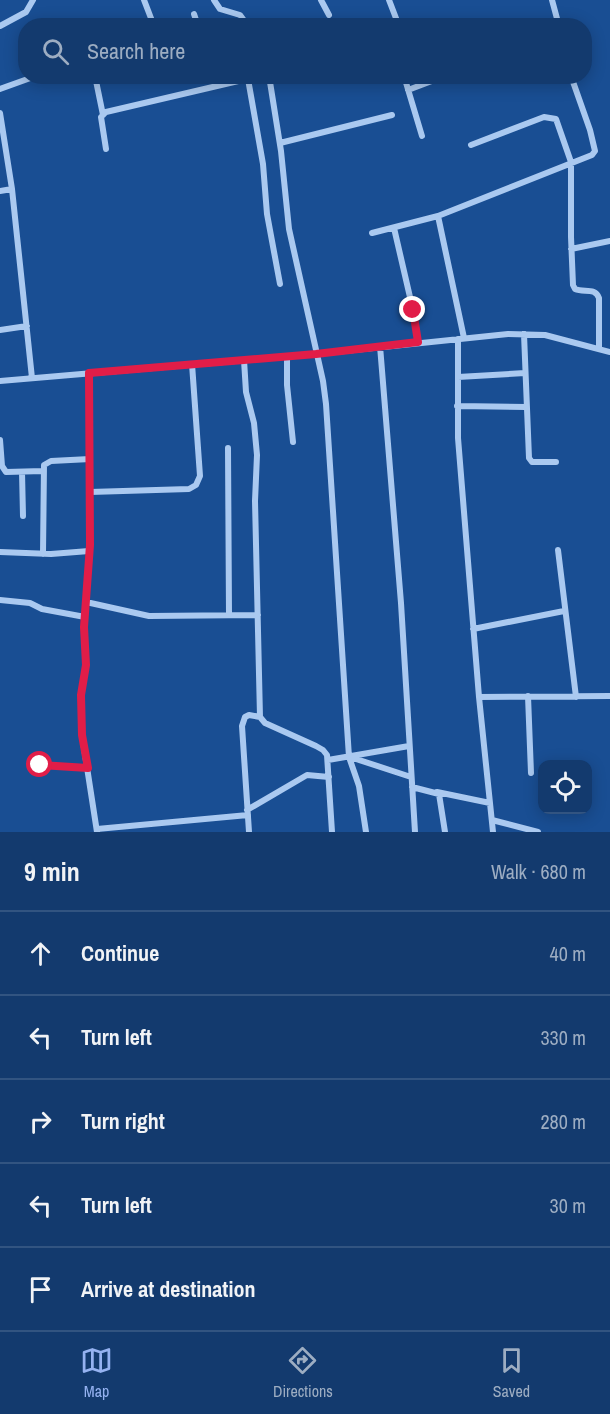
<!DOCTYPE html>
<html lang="en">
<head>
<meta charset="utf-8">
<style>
	body { margin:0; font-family:"Archivo Narrow",sans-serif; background:#1c4173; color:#f1f3f6 }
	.controls { position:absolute; right:18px; bottom:18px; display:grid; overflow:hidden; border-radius:12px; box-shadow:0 3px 15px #0003 }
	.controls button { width:54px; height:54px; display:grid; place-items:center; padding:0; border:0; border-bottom:2px solid #325481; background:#133a6e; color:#f1f3f6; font:30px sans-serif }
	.stop { position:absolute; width:18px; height:18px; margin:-14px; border:4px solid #e11d48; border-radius:50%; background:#fff }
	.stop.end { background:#e11d48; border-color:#fff; box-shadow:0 2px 6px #0008 }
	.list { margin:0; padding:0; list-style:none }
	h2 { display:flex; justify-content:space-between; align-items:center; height:78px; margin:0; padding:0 24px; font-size:26px }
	h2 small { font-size:20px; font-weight:400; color:#9dadc2 }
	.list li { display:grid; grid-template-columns:39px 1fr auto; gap:18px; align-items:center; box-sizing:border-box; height:84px; padding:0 24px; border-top:2px solid #325481 }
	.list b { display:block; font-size:22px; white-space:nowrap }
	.list em { font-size:20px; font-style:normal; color:#9dadc2 }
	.icon { flex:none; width:33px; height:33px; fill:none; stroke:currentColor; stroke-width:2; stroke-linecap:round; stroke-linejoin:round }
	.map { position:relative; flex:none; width:610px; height:832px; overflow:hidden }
	.search { position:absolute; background:#133a6e; box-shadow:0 3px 15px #0003; left:18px; right:18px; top:18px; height:66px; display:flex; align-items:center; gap:15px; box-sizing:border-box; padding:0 21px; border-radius:24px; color:#9dadc2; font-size:22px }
	.sheet { height:498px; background:#133a6e }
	nav { display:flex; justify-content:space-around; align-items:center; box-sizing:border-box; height:84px; border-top:2px solid #325481; background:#133a6e; font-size:16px; color:#9dadc2 }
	nav a { display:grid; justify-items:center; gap:3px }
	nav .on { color:#95b2f1 }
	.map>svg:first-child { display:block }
</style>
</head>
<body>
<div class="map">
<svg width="610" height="832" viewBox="0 0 610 832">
	<rect width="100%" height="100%" fill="#194e93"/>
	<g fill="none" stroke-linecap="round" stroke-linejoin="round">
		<!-- minor -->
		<path stroke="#aac9f0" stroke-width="6" d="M144,0L154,26
			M214,0L220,9L240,15L248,26
			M321,0L329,15
			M389,0L399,26
			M552,0L559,26
			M194,14L198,26
			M0,26L26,12L33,0
			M95,76L103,115
			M272,76L270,82L281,151L289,229L323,381L326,404L349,757L359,786L366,832
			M404,76L422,136
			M248,79L263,164L267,214L280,284
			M0,89L36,76
			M408,90L445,76
			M0,113L12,189L32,378
			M280,143L392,115
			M471,145L544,117L556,119L571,162V237L573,285L575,289C584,293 595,287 599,298V348
			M106,149L101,117L106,112L260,76
			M0,191L12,189
			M438,216L464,338
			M394,228L413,310L418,342
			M372,233L438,216L592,155L595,151L590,130L571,76
			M571,249L610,241
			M0,330L27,326
			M524,334L529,458L532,462H556
			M458,339V438L479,697L493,832
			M380,346L401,603L415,832
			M287,356V385L293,442
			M244,360L246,392L254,423L257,455L255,501L260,717L265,723L316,746L323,750L327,755L332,832
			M89,373L90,545L84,627L86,665L81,695V706L82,735L97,832
			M458,377L525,373
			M0,381L316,354L508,334L545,335L610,352
			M457,406L526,407
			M0,440L2,466L6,472L43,471
			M228,448L229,615
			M22,472L23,516
			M90,492L189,489L196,485L200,476L192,364
			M558,550L576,697
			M0,552L51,554L89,551
			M43,554L44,465L51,461L90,459
			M0,600L30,603L42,609L85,617
			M86,602L149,616L258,615
			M473,629L564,611
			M528,696L531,773
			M479,697L610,696
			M350,757L411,777
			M328,760L409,746
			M40,765L88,768
			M412,787L439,794L445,832
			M437,792L490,803
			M247,810L307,775L329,777
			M492,820L538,832
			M97,829L248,815
			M249,832L242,726L245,717L249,715L260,717"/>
	</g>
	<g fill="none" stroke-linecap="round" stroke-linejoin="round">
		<!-- route -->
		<path stroke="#e11d48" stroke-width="8" d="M40,765L88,768L82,735L81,695L86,665L84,627L90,545L89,373L316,354L418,342L413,310"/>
	</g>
</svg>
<div class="controls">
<button><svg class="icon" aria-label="locate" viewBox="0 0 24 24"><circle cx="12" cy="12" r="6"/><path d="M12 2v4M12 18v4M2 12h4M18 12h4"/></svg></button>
</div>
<div class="stop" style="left:40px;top:765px"></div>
<div class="stop end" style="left:413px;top:310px"></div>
<div class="search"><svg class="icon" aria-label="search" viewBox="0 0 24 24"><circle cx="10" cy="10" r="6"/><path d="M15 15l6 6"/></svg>Search here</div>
</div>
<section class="sheet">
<h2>9 min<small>Walk · 680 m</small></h2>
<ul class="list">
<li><svg class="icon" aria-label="ahead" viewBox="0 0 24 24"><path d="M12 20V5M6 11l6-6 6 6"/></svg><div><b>Continue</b></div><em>40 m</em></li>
<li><svg class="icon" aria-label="left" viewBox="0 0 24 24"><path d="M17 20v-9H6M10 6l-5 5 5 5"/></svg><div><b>Turn left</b></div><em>330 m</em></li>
<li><svg class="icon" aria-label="right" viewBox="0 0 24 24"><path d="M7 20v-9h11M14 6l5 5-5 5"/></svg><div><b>Turn right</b></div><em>280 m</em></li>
<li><svg class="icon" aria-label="left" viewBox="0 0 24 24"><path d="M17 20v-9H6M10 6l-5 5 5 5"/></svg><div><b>Turn left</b></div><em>30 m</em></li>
<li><svg class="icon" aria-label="arrive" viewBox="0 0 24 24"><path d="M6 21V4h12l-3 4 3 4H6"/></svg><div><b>Arrive at destination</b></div></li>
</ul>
</section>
<nav>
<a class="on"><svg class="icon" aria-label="map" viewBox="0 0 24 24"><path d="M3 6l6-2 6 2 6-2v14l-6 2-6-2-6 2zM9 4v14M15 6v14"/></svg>Map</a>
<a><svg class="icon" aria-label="directions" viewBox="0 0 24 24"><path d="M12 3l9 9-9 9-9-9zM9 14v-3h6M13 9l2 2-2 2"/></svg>Directions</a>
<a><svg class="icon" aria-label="saved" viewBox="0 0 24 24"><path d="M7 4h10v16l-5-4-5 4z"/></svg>Saved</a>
</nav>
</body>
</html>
